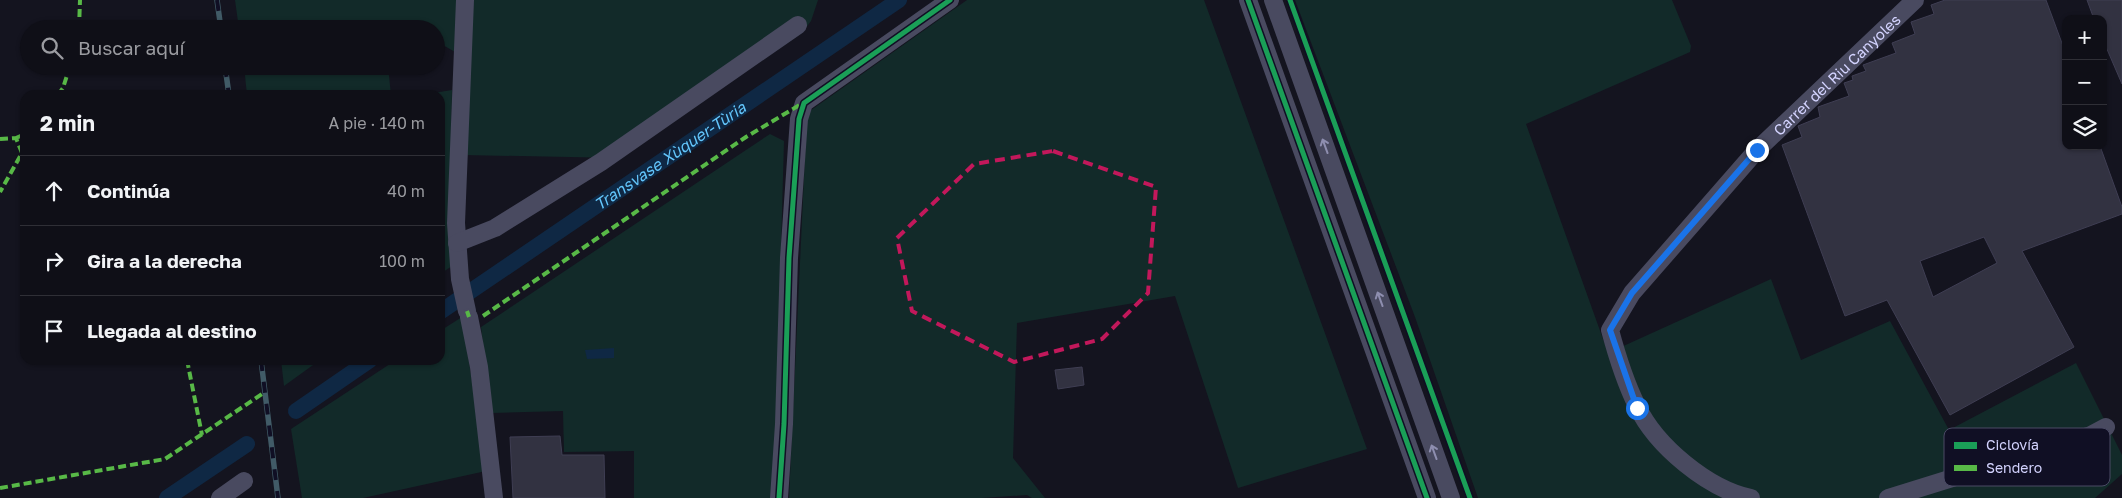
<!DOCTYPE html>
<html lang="es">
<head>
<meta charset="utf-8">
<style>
	body { margin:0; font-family:"Golos Text",sans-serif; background:#181820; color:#f1f3f6 }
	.controls { position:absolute; right:15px; top:15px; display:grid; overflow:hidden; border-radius:10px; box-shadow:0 1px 4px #0004 }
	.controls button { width:45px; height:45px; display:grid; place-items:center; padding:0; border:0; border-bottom:1px solid #2f2f36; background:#0f0f17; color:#f1f3f6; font:25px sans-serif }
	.stop { position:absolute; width:15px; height:15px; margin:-11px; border:4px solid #1a73e8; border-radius:50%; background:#fff }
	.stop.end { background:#1a73e8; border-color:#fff; box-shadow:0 1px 5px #0008 }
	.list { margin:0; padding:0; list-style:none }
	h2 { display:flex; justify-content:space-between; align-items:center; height:65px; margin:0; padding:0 20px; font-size:21px }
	h2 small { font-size:16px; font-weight:400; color:#9b9ca1 }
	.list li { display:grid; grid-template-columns:32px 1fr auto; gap:15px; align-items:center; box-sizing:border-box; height:70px; padding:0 20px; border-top:1px solid #2f2f36 }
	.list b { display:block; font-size:19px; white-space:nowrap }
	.list em { font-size:16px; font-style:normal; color:#9b9ca1 }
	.icon { flex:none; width:28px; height:28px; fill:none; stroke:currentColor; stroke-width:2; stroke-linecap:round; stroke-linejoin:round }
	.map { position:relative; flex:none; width:2122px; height:498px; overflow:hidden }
	.search { position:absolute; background:#0f0f17; box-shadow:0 1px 4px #0004; left:20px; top:20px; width:425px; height:55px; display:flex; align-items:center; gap:12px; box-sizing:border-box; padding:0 18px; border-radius:28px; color:#9b9ca1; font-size:19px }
	.panel { position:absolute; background:#0f0f17; box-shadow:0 1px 4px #0004; left:20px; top:90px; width:425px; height:275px; border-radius:15px }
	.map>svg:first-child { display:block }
</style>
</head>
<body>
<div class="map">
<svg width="2122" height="498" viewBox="0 0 2122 498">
	<rect width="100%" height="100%" fill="#14141f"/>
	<!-- green -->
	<path fill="#122a29" d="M235,0H818L811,21L802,33L619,158L463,155L455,52L436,41V29H239Z
		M967,0H1204L1367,449L1238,488L1175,296L1017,323L1013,458L1045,498H1032L1027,495L982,498H789L807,113Z
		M1295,0H1672L1691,46L1690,52L1526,124L1608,353L1771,279L1801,360L1890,321L1949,430L2076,363L2122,455V474L2095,498H1478L1415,317Z
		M244,66H388L391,95H247Z
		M452,90L450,215L455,264L440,274V95H421Z
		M770,134L784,141L774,498H634V451L564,452L563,411L491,413L481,327Z
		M462,317L486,471L363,498H302L291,429L396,360H440V331Z
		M281,360H320L284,386Z"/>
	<!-- water -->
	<path fill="#0f2844" d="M614,348V358L587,359L585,350Z"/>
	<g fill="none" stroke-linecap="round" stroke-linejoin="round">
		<!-- canal -->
		<g stroke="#0f2844" stroke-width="16">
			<path id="s1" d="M440,312L899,0"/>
			<path d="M296,411L370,360"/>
			<path d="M167,498L247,444"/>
		</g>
	</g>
	<!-- building -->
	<path fill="#323241" stroke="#3f3e53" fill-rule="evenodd" d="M1945,0H2046L2066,54V146H2100L2122,207V214L2022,251L2074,347L1950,415L1887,300L1845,316L1782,145L1802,137L1798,126L1820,117L1818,107L1849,96L1844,83L1853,80L1852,76L1866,71L1863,65L1896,53L1892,43L1915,34L1911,22L1934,14L1931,5ZM1984,237L1997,263L1933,297L1920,261Z
		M2087,0H2122V84L2103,40V19H2094Z
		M1082,367L1084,385L1058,389L1055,370Z
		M560,436L562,455H604L605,498H513L510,437Z"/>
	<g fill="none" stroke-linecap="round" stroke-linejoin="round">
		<!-- minor -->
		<g stroke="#494a60" stroke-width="18">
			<path d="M465,0L456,223L460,279L467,311"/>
			<path d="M1248,0L1427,498"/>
			<path d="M1273,0L1451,498"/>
			<path d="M457,243L495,228L601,162L798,25"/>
			<path d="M469,317L479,367L494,498"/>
			<path d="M220,498L244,481"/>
			<path d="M779,498L784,424L789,258L799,119L804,103L950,0"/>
			<path id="s2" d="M1751,498C1708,489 1656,446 1637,406C1625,382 1617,356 1610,330L1632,293L1757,150L1915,0"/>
			<path d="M1888,498L2091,435L2106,427"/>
		</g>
		<defs>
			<path id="rail" d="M217,0L221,29
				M225,66L229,95
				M261,360L278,498"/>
		</defs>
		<!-- rail casing -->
		<use href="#rail" stroke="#415b67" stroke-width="5.5"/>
		<!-- rail -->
		<use href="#rail" stroke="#100f24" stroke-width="4" stroke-dasharray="11" stroke-linecap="butt"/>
		<!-- quiet -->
		<path stroke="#58b947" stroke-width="4" stroke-dasharray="8 4" stroke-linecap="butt" d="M79,29L80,0
			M58,95L63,88L70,66
			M16,138L25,134
			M0,139L16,138L22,153L0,192
			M467,311L469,317
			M483,316L746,137L803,103
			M187,360L202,435
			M0,488L165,459L265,392"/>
		<defs>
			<path id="cycleway" d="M1248,0L1427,498
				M1290,0L1470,498
				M779,498L784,424L789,258L799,119L804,103L950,0"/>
		</defs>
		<!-- cycleway casing -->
		<use href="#cycleway" stroke="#100f24" stroke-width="8"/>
		<!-- cycleway -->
		<use href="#cycleway" stroke="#1a9f57" stroke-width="5"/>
	</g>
	<!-- one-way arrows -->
	<defs><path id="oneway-shaft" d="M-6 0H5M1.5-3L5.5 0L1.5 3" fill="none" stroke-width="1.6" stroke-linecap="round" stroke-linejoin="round" transform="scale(1.25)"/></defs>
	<g stroke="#8e8eaf">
		<use href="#oneway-shaft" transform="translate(1325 146) rotate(-110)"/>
		<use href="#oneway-shaft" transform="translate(1380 299) rotate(-110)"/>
		<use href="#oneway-shaft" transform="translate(1434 452) rotate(-110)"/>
	</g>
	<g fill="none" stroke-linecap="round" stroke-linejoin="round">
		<!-- route -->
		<path stroke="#1a73e8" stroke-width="6" d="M1637,408L1610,330L1632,293L1757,150"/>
	</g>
	<!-- marked area -->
	<path fill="none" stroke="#c2185b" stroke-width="4" stroke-dasharray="10 6" stroke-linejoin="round" d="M1053,151L1156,187L1148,293L1102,339L1014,362L912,311L897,238L974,164Z"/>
	<g text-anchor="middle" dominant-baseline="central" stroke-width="4.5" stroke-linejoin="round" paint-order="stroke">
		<!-- street labels -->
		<g font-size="15" fill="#d3d3fe" stroke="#100f24">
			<text stroke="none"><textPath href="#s2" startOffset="574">Carrer del Riu Canyoles</textPath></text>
		</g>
		<!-- water labels -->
		<g font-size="16" font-style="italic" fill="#63c6fc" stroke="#100f24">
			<text stroke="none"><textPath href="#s1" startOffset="278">Transvase Xùquer-Tùria</textPath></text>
		</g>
	</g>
	<!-- legend -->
	<rect x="1944" y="428" width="166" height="58" rx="8" fill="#100f24" stroke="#4a4a65" stroke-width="1"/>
	<rect x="1954" y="442" width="23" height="7" fill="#1a9f57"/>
	<rect x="1954" y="465" width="23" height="6" fill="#58b947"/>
	<g font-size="14" fill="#d3d3fe">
		<text x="1986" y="450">Ciclovía</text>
		<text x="1986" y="473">Sendero</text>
	</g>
</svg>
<div class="controls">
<button>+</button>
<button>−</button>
<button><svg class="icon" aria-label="layers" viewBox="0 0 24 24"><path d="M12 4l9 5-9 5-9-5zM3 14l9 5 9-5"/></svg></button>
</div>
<div class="stop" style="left:1637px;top:408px"></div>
<div class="stop end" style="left:1757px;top:150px"></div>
<div class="search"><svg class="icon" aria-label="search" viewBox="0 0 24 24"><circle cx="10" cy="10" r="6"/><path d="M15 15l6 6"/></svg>Buscar aquí</div>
<section class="panel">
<h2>2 min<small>A pie · 140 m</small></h2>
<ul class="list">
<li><svg class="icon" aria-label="ahead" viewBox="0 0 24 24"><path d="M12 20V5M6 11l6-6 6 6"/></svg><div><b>Continúa</b></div><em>40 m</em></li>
<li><svg class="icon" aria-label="right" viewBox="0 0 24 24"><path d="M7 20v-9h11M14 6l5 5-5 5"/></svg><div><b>Gira a la derecha</b></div><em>100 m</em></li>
<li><svg class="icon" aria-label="arrive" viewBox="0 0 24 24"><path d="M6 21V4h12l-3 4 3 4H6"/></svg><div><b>Llegada al destino</b></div></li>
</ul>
</section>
</div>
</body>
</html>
